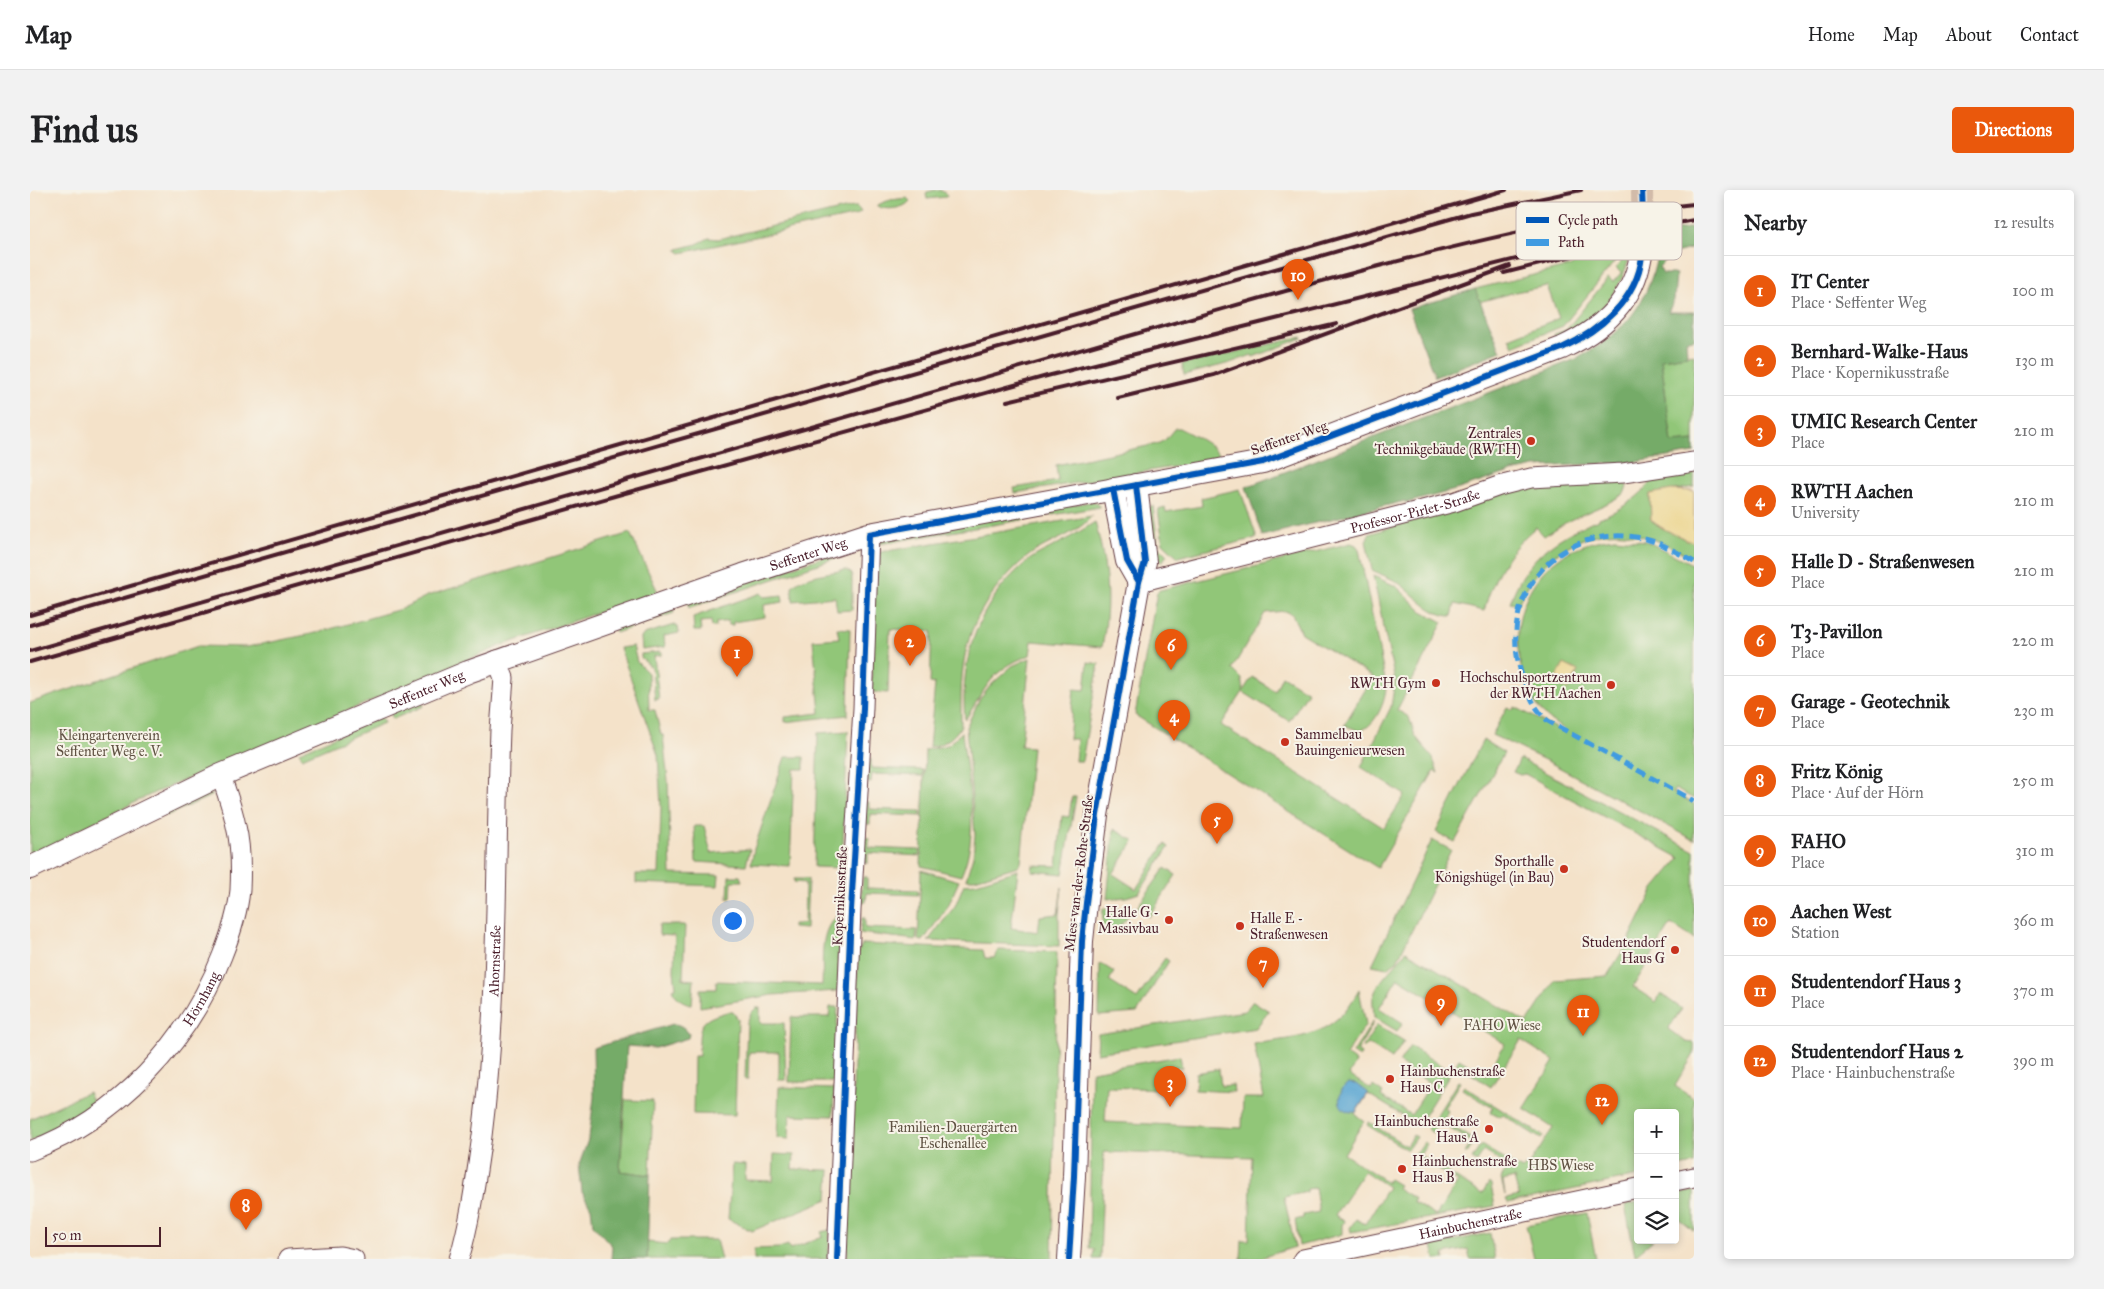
<!DOCTYPE html>
<html lang="en">
<head>
<meta charset="utf-8">
<style>
	body { margin:0; font-family:"IM FELL Great Primer",serif; background:#f2f2f2; color:#202124 }
	.controls { position:absolute; right:15px; bottom:15px; display:grid; overflow:hidden; border-radius:5px; box-shadow:0 2px 8px #0003 }
	.controls button { width:45px; height:45px; display:grid; place-items:center; padding:0; border:0; border-bottom:1px solid #e0e0e0; background:#fff; color:#202124; font:25px sans-serif }
	.scale { position:absolute; left:15px; bottom:12px; width:116px; box-sizing:border-box; padding-left:5px; border:2px solid #4a1f2b; border-top:0; font-size:14px; line-height:18px; white-space:nowrap; color:#4a1f2b; -webkit-text-stroke:4px #f7f3e8; paint-order:stroke }
	.you { position:absolute; left:702px; top:730px; width:18px; height:18px; margin:-12px; border:4px solid #fff; border-radius:50%; background:#1a73e8; box-shadow:0 0 0 8px #1a73e833 }
	.badge { display:grid; place-items:center; width:32px; height:32px; border-radius:50%; background:#ea580c; color:#fff; font-size:16px; font-weight:700 }
	.pin { position:absolute; translate:-50% -41px; filter:drop-shadow(0 1px 2px #0008) }
	.pin::after { content:''; position:absolute; top:26px; width:18px; height:15px; background:inherit; clip-path:polygon(0 0,100% 0,50% 100%) }
	.list { margin:0; padding:0; list-style:none }
	h2 { display:flex; justify-content:space-between; align-items:center; height:65px; margin:0; padding:0 20px; font-size:21px }
	h2 small { font-size:16px; font-weight:400; color:#757577 }
	.list li { display:grid; grid-template-columns:32px 1fr auto; gap:15px; align-items:center; box-sizing:border-box; height:70px; padding:0 20px; border-top:1px solid #e0e0e0 }
	.list b { display:block; font-size:19px; white-space:nowrap }
	.list p { margin:0; font-size:16px; white-space:nowrap; color:#757577 }
	.list em { font-size:16px; font-style:normal; color:#757577 }
	.icon { flex:none; width:28px; height:28px; fill:none; stroke:currentColor; stroke-width:2; stroke-linecap:round; stroke-linejoin:round }
	.map { position:relative; flex:none; width:1664px; height:1069px; overflow:hidden; border-radius:5px }
	header { display:flex; align-items:center; gap:30px; box-sizing:border-box; height:70px; padding:0 25px; background:#fff; border-bottom:1px solid #e0e0e0 }
	header strong { font-size:24px }
	nav { display:flex; gap:28px; margin-inline-start:auto; font-size:18px }
	.intro { display:flex; align-items:center; justify-content:space-between; box-sizing:border-box; height:120px; padding:0 30px }
	h1 { margin:0; font-size:35px }
	.button { padding:12px 22px; border-radius:5px; background:#ea580c; color:#fff; font-size:18px; font-weight:700 }
	main { display:flex; gap:30px; padding:0 30px }
	aside { flex:1; background:#fff; border-radius:5px; box-shadow:0 2px 8px #0003 }
	.map>svg:first-child { display:block }
</style>
</head>
<body>
<header>
<strong>Map</strong>
<nav><a>Home</a><a>Map</a><a>About</a><a>Contact</a></nav>
</header>
<div class="intro"><h1>Find us</h1><a class="button">Directions</a></div>
<main>
<div class="map">
<svg width="1664" height="1069" viewBox="0 0 1664 1069">
	<rect width="100%" height="100%" fill="#f7f3e8"/>
	<filter id="ink" filterUnits="userSpaceOnUse"><feTurbulence type="fractalNoise" baseFrequency=".02" numOctaves="2"/><feDisplacementMap in="SourceGraphic" scale="10" xChannelSelector="R" yChannelSelector="G"/><feConvolveMatrix kernelMatrix="1 2 1 2 8 2 1 2 1" color-interpolation-filters="sRGB"/></filter>
	<filter id="wash" filterUnits="userSpaceOnUse"><feTurbulence type="fractalNoise" baseFrequency=".0096" numOctaves="4" result="noise"/><feDisplacementMap in="SourceGraphic" scale="20" xChannelSelector="R" yChannelSelector="G"/><feGaussianBlur stdDeviation="1.12" result="paint"/><feColorMatrix in="noise" values="0 0 0 0 0 0 0 0 0 0 0 0 0 0 0 0 0 1.4 0 .05"/><feComposite in="paint" operator="in"/></filter>
	<g filter="url(#wash)">
		<rect width="100%" height="100%" fill="#f4e2c9"/>
		<!-- green -->
		<path fill="#91c678" stroke="#6e7252" d="M906,0L912,1L917,5L916,7L897,9L896,4L897,2Z
			M877,8L880,11C874,19 856,21 847,16V15L860,10Z
			M823,17H827L831,22L827,25L651,63L648,61V59L667,54L679,48L688,49Z
			M1596,50L1593,61L1533,136L1483,156L1479,148L1529,128L1517,96L1485,102L1449,112L1445,99L1541,76L1569,55Z
			M1599,62H1601C1588,110 1568,126 1526,149L1524,144L1536,140L1578,88L1583,92L1591,83L1586,78Z
			M1272,147L1273,148L1223,167L1222,165L1200,173L1154,185L1152,174Z
			M1664,164V251L1642,254L1631,169Z
			M1145,238H1149C1160,244 1188,256 1191,269L985,303L984,298L1028,291L1026,275L1127,254L1135,250Z
			M1664,280V297L1620,304L1621,330C1632,340 1650,346 1664,353V369C1648,360 1633,352 1615,347C1559,330 1511,365 1488,414L1480,412C1497,367 1522,351 1563,331L1564,332L1569,330V328C1591,320 1612,306 1625,287Z
			M1596,291L1597,297L1594,304L1576,314L1540,330L1514,346L1506,337C1478,360 1463,387 1454,421L1425,414L1422,426C1403,427 1384,404 1370,394C1362,388 1351,385 1342,380L1336,351L1339,344L1490,298L1518,294Z
			M1210,299L1227,348L1148,367L1133,353L1128,320L1135,318L1136,322L1172,316L1171,308Z
			M1064,311L1070,317L849,354L852,349Z
			M1123,316L1128,356L1137,365L1132,372L1126,367L1122,361L1116,317Z
			M1062,326C1047,344 1023,350 1004,362C976,381 946,420 938,453C930,481 931,508 931,536C923,549 913,555 899,557L905,494L900,493L902,441L860,439L858,503L841,502L845,363Z
			M1065,332C1077,376 1081,411 1072,457L1002,451L1000,465C960,480 957,497 935,530C929,467 949,410 999,370C1007,364 1017,360 1026,355C1040,348 1052,340 1065,332Z
			M600,343L628,402L473,455L126,602L42,643L37,646V648L0,666V513L168,456L217,457L286,443L371,419L397,406Z
			M1585,348L1616,351L1664,375V609L1645,599L1643,602L1664,614V650L1519,572L1462,545L1477,517L1483,520L1485,517L1533,542L1534,539C1512,527 1505,515 1496,493C1469,422 1510,355 1585,348Z
			M1321,353L1326,355L1329,359L1356,495C1356,512 1346,535 1330,541L1314,535L1343,487L1271,443L1262,424L1255,421L1235,423L1202,479L1212,489L1213,501L1222,487L1245,501L1252,486L1278,502L1259,531L1213,502L1191,535L1354,638L1375,605L1331,577L1361,517L1365,491L1343,386L1366,396L1392,421L1413,432L1367,520L1379,527L1385,546L1402,566L1408,583L1404,581L1348,678L1105,525L1127,402L1130,400Z
			M824,357L829,360L659,418L657,411Z
			M816,380L822,384V420L807,421L805,407L763,411L762,397C768,386 804,382 816,380Z
			M731,403L734,407L752,405L753,412L734,415L735,427L703,432V435H699L698,431L686,433V437H682L681,431L670,432L671,441H664L663,427Z
			M642,416L644,423L586,443L583,436Z
			M644,435L648,437L649,443L634,446L635,457L612,460L611,448L614,444Z
			M807,438L820,439L818,525L755,532V527L790,523L783,450L809,448Z
			M603,456L607,472L618,483L619,520H625L631,545H633L638,591L641,684L689,685L688,696L606,693V684H629L631,617L628,565L590,458Z
			M630,462L632,465L624,466L629,509L625,510L622,478L611,468V464Z
			M1000,468L991,556L1002,557L991,673L988,676L945,689H936L943,666L945,645L936,537L950,509L961,495L982,476Z
			M1058,472L1069,474L1052,571H1045L1047,549H1039L1044,499L1055,500Z
			M391,509L394,516L363,529L360,522Z
			M351,527L354,533L272,568L269,562Z
			M818,541L812,678L784,677L788,543Z
			M932,542C937,590 951,641 931,686L891,676L895,560L918,555Z
			M1453,550L1474,563L1425,652L1406,642Z
			M755,567H774V579H764L760,676L721,674L724,659Z
			M837,569H841V578L893,580V586L842,584L841,593L837,592Z
			M1490,569L1664,661V749L1641,734L1603,797L1626,812L1631,804L1652,819L1638,839L1656,852L1664,853V864L1645,896L1664,909V974L1645,978V923H1608V986L1478,1013L1476,1009L1489,1006L1484,988L1473,991L1475,1005L1471,989L1478,976L1454,961L1447,972L1442,969L1451,955L1492,980L1495,976L1498,977L1523,938L1494,919L1524,871L1491,850L1461,897L1426,874L1429,869L1456,885L1475,854L1368,788L1349,818L1373,833L1367,841L1344,827C1344,821 1342,812 1343,807C1349,788 1366,777 1376,761L1497,833L1525,790L1577,786L1597,754L1624,699L1650,668L1495,584L1490,585L1483,582Z
			M179,603L183,605L136,626L133,619Z
			M1042,607H1046L1033,684L1002,681L1003,675L1027,676L1032,626L1039,627Z
			M835,612H839V619L891,621V626L840,624V634H835Z
			M664,636H674L681,663L720,659L716,675L666,672Z
			M1084,639L1104,651L1083,684L1106,699L1135,654L1139,657L1109,703L1096,707L1077,709Z
			M834,647L839,648V658L890,660V666L838,663V673H833Z
			M1402,650L1421,660L1367,771L1357,778L1342,775Z
			M1135,678L1146,685L1119,727L1109,721L1108,716Z
			M891,680L929,691L918,716L893,751L888,750Z
			M988,680L981,738L1008,742L1010,726L1028,724L1032,697L1029,724V756L898,751L925,716L934,694L946,693Z
			M699,686H710L712,691H702L701,708L698,709Z
			M833,687H837V698L888,700V705L837,703L836,712H831Z
			M764,689H778L776,739L763,738V734H774L775,693L764,692Z
			M1073,718L1094,719L1098,725C1092,738 1085,740 1072,742Z
			M810,724L808,801L743,805L670,817V799H686V791L792,795C794,771 787,739 810,724Z
			M832,728H835V738L887,740L886,750L830,743Z
			M629,735H655L653,789L664,790L662,814C653,813 646,808 642,799L646,798L644,781L645,746L629,745Z
			M833,754L953,760L955,768H964L968,760L1027,762L1022,1069H817L828,761Z
			M1135,768L1139,771L1107,823L1069,826L1070,773L1084,782L1079,791L1107,809Z
			M1329,800L1336,834L1316,865L1326,872L1319,885L1341,899L1343,896L1353,903L1351,906L1381,925L1401,894L1369,873L1380,856L1421,882L1388,935L1338,904L1325,924L1334,931L1314,964L1357,992L1359,989L1369,995L1367,998L1385,1009L1383,1012L1406,1026L1428,992L1385,965L1394,952L1397,954L1390,965L1452,1004L1459,993L1461,995L1465,1016L1321,1042L1320,1038L1326,1029L1335,1034L1358,997L1334,981L1305,1025L1314,1031L1312,1035V1044L1269,1056L1265,1030L1273,1028V1025L1289,1022L1285,998L1277,999V1002L1254,1007L1265,1057L1227,1069H1211L1212,1050H1219L1222,967L1074,962L1070,1069H1063L1064,1059H1059L1062,881L1150,866L1152,877L1133,880L1132,899L1077,897L1075,932L1212,938L1213,908H1234L1224,854C1273,846 1302,849 1329,800Z
			M1223,811L1239,821L1226,838L1067,863L1068,844L1215,821Z
			M800,817H808L804,892H759L761,827H799Z
			M726,818H730V833H754L756,890H749V862H719L718,889H715L717,832L721,823Z
			M697,822H703L708,829L705,925L663,924L664,866H669C669,836 667,830 697,822Z
			M1343,831L1344,832L1327,861L1331,864L1330,867L1323,863Z
			M1347,835L1374,851L1362,869L1338,854L1335,858L1333,857Z
			M1189,879L1191,896L1203,895L1204,902L1165,900L1166,883Z
			M1428,891L1430,892L1414,918L1418,921L1413,931L1445,951L1437,964L1435,963L1442,952L1409,932L1402,943L1398,939Z
			M1434,896L1513,946L1511,949L1473,925L1471,927L1461,922L1463,918L1432,899Z
			M749,897L804,899L803,926L760,925L759,949L747,948Z
			M58,902L64,916L14,945L0,951V929Z
			M595,910L623,911L620,985L590,981Z
			M1339,932L1376,956L1383,945L1386,947L1377,960L1337,935Z
			M744,964L764,965L763,979L800,980L798,1009L722,1041L698,1029L702,974L715,975V990L743,991Z
			M1664,1001V1041L1645,1026V1005Z
			M1608,1012V1050H1623L1605,1065L1595,1015Z
			M1557,1023L1566,1069H1504L1496,1035Z
			M800,1040L798,1069H724V1059L749,1058L758,1055L760,1059L793,1047L791,1042Z
			M1460,1043L1465,1069H1440L1438,1059L1414,1064L1415,1069H1405L1402,1055Z
			M640,1050H686L691,1069H617V1052L638,1054Z"/>
		<!-- forest -->
		<path fill="#74ab68" stroke="#5f654a" d="M1664,37V58L1642,64L1629,77L1633,84H1646L1644,110L1638,122H1664V149L1656,150L1657,165L1631,169L1642,253L1664,251V263L1606,272L1505,277L1477,283L1429,299L1376,313L1375,311L1232,346L1216,297L1546,169C1601,141 1625,104 1630,43Z
			M1445,99L1471,161L1405,187L1379,119Z
			M643,834C650,834 655,838 659,844L658,848L625,858L597,856L590,981L620,985L617,1069H581L582,1056L563,1035L561,1018L552,1002L549,975L559,947L564,907L563,858Z"/>
		<!-- sand -->
		<path fill="#eeda9e" stroke="#9c7c64" d="M1641,300L1664,301V353C1650,346 1632,340 1621,330L1620,304Z
			M1534,474L1548,481L1538,500L1524,492Z"/>
		<!-- water -->
		<path fill="#59a5d2" stroke="#52627e" d="M1318,893L1326,894L1338,903L1326,922C1306,924 1305,903 1318,893Z"/>
	</g>
	<g filter="url(#ink)">
		<g fill="none" stroke-linecap="round" stroke-linejoin="round">
			<!-- tertiary-tunnel -->
			<path stroke="#d2bba9" stroke-width="22" stroke-dasharray="22 11" stroke-linecap="butt" d="M1612,0L1613,47"/>
			<defs>
				<g id="minor">
					<path id="s1" d="M1109,392L1424,312L1469,296L1501,288L1593,283L1664,272"/>
					<path id="s2" d="M0,961C88,928 158,853 192,766C200,746 208,722 210,700C211,680 211,656 206,636C203,619 196,602 191,585"/>
					<path d="M1645,991L1664,987"/>
					<path d="M258,1069L310,1066L324,1069"/>
					<path id="s3" d="M429,1069C441,1029 446,987 452,946C469,812 465,675 470,540L474,488L467,470"/>
					<path d="M807,1069L821,720L833,518L839,344"/>
					<path id="s4" d="M1273,1069L1608,998"/>
				</g>
				<g id="tertiary">
					<path d="M1083,299L1097,371L1109,392"/>
					<path id="s5" d="M0,678L191,585L438,482L713,385L839,344L1233,272L1532,158C1581,135 1610,103 1613,47"/>
					<path d="M1039,1069L1044,986L1052,751L1056,713L1067,625L1109,392L1115,372L1106,295"/>
				</g>
			</defs>
			<!-- minor casing -->
			<use href="#minor" stroke="#643c43" stroke-width="21"/>
			<!-- tertiary casing -->
			<use href="#tertiary" stroke="#643c43" stroke-width="24"/>
			<!-- minor -->
			<use href="#minor" stroke="#fff" stroke-width="19"/>
			<!-- tertiary -->
			<use href="#tertiary" stroke="#fff" stroke-width="22"/>
			<!-- rail -->
			<path stroke="#4a1f2b" stroke-width="4" d="M1474,83L1550,64
				M1088,208L1184,185L1480,76
				M977,211L1307,134
				M0,425L1476,0
				M0,435L1441,23L1551,0
				M0,461L1252,102C1388,65 1523,28 1664,14
				M0,472L588,305L1017,186L1582,45L1664,30"/>
			<!-- quiet -->
			<path stroke="#409be1" stroke-width="5" stroke-dasharray="10 5" stroke-linecap="butt" d="M1664,372C1645,361 1627,350 1605,347C1521,335 1462,416 1495,493C1500,507 1506,521 1518,531L1664,611"/>
			<defs>
				<path id="cycleway" d="M1083,299L1097,371L1109,392
					M807,1069L821,720L833,518L839,344L1233,272L1532,158C1569,141 1607,110 1612,66C1614,44 1613,22 1612,0
					M1039,1069L1044,986L1052,751L1056,713L1067,625L1109,392L1115,372L1106,295"/>
			</defs>
			<!-- cycleway casing -->
			<use href="#cycleway" stroke="#f7f3e8" stroke-width="9"/>
			<!-- cycleway -->
			<use href="#cycleway" stroke="#0057b8" stroke-width="6"/>
		</g>
	</g>
	<!-- markers -->
	<g fill="#c8321e" stroke="#f7f3e8" stroke-width="2">
		<circle cx="1501" cy="251" r="5"/>
		<circle cx="1406" cy="493" r="5"/>
		<circle cx="1581" cy="495" r="5"/>
		<circle cx="1255" cy="552" r="5"/>
		<circle cx="1534" cy="679" r="5"/>
		<circle cx="1139" cy="730" r="5"/>
		<circle cx="1210" cy="736" r="5"/>
		<circle cx="1645" cy="760" r="5"/>
		<circle cx="1360" cy="889" r="5"/>
		<circle cx="1459" cy="939" r="5"/>
		<circle cx="1372" cy="979" r="5"/>
	</g>
	<g text-anchor="middle" dominant-baseline="central" stroke-width="4" stroke-linejoin="round" paint-order="stroke">
		<!-- poi labels -->
		<g font-size="14" fill="#4a1f2b" stroke="#f7f3e8" text-anchor="end">
			<text x="1491" y="243">Zentrales<tspan x="1491" dy="16">Technikgebäude (RWTH)</tspan></text>
			<text x="1571" y="487">Hochschulsportzentrum<tspan x="1571" dy="16">der RWTH Aachen</tspan></text>
			<text x="1396" y="493">RWTH Gym</text>
			<text x="1265" y="544" text-anchor="start">Sammelbau<tspan x="1265" dy="16">Bauingenieurwesen</tspan></text>
			<text x="1524" y="671">Sporthalle<tspan x="1524" dy="16">Königshügel (in Bau)</tspan></text>
			<text x="1129" y="722">Halle G -<tspan x="1129" dy="16">Massivbau</tspan></text>
			<text x="1220" y="728" text-anchor="start">Halle E -<tspan x="1220" dy="16">Straßenwesen</tspan></text>
			<text x="1635" y="752">Studentendorf<tspan x="1635" dy="16">Haus G</tspan></text>
			<text x="1370" y="881" text-anchor="start">Hainbuchenstraße<tspan x="1370" dy="16">Haus C</tspan></text>
			<text x="1449" y="931">Hainbuchenstraße<tspan x="1449" dy="16">Haus A</tspan></text>
			<text x="1382" y="971" text-anchor="start">Hainbuchenstraße<tspan x="1382" dy="16">Haus B</tspan></text>
		</g>
		<!-- street labels -->
		<g font-size="14" fill="#4a1f2b" stroke="#f7f3e8">
			<text transform="translate(1259 248) rotate(-19)">Seffenter Weg</text>
			<text stroke="none"><textPath href="#s1" startOffset="285">Professor-Pirlet-Straße</textPath></text>
			<text stroke="none"><textPath href="#s5" startOffset="840">Seffenter Weg</textPath></text>
			<text stroke="none"><textPath href="#s5" startOffset="435">Seffenter Weg</textPath></text>
			<text transform="translate(1049 683) rotate(-83)">Mies-van-der-Rohe-Straße</text>
			<text transform="translate(810 706) rotate(-87)">Kopernikusstraße</text>
			<text stroke="none"><textPath href="#s3" startOffset="301">Ahornstraße</textPath></text>
			<text stroke="none"><textPath href="#s2" startOffset="234">Hörnhang</textPath></text>
			<text stroke="none"><textPath href="#s4" startOffset="171">Hainbuchenstraße</textPath></text>
		</g>
		<!-- park labels -->
		<g font-size="14" fill="#5f5142" stroke="#f7f3e8">
			<text x="79" y="545">Kleingartenverein<tspan x="79" dy="16">Seffenter Weg e. V.</tspan></text>
			<text x="1472" y="835">FAHO Wiese</text>
			<text x="923" y="937">Familien-Dauergärten<tspan x="923" dy="16">Eschenallee</tspan></text>
			<text x="1531" y="975">HBS Wiese</text>
		</g>
	</g>
	<!-- legend -->
	<rect x="1486" y="12" width="166" height="58" rx="8" fill="#f7f3e8" stroke="#c3b3af" stroke-width="1"/>
	<rect x="1496" y="27" width="23" height="6" fill="#0057b8"/>
	<rect x="1496" y="49" width="23" height="7" fill="#409be1"/>
	<g font-size="14" fill="#4a1f2b">
		<text x="1528" y="35">Cycle path</text>
		<text x="1528" y="57">Path</text>
	</g>
</svg>
<div class="controls">
<button>+</button>
<button>−</button>
<button><svg class="icon" aria-label="layers" viewBox="0 0 24 24"><path d="M12 4l9 5-9 5-9-5zM3 14l9 5 9-5"/></svg></button>
</div>
<div class="scale">50 m</div>
<div class="you"></div>
<div class="pin badge" style="left:707px;top:487px">1</div>
<div class="pin badge" style="left:880px;top:476px">2</div>
<div class="pin badge" style="left:1140px;top:917px">3</div>
<div class="pin badge" style="left:1144px;top:551px">4</div>
<div class="pin badge" style="left:1187px;top:654px">5</div>
<div class="pin badge" style="left:1141px;top:480px">6</div>
<div class="pin badge" style="left:1233px;top:798px">7</div>
<div class="pin badge" style="left:216px;top:1040px">8</div>
<div class="pin badge" style="left:1411px;top:836px">9</div>
<div class="pin badge" style="left:1268px;top:110px">10</div>
<div class="pin badge" style="left:1553px;top:846px">11</div>
<div class="pin badge" style="left:1572px;top:935px">12</div>
</div>
<aside>
<h2>Nearby<small>12 results</small></h2>
<ul class="list">
<li><span class="badge">1</span><div><b>IT Center</b><p>Place · Seffenter Weg</p></div><em>100 m</em></li>
<li><span class="badge">2</span><div><b>Bernhard-Walke-Haus</b><p>Place · Kopernikusstraße</p></div><em>130 m</em></li>
<li><span class="badge">3</span><div><b>UMIC Research Center</b><p>Place</p></div><em>210 m</em></li>
<li><span class="badge">4</span><div><b>RWTH Aachen</b><p>University</p></div><em>210 m</em></li>
<li><span class="badge">5</span><div><b>Halle D - Straßenwesen</b><p>Place</p></div><em>210 m</em></li>
<li><span class="badge">6</span><div><b>T3-Pavillon</b><p>Place</p></div><em>220 m</em></li>
<li><span class="badge">7</span><div><b>Garage - Geotechnik</b><p>Place</p></div><em>230 m</em></li>
<li><span class="badge">8</span><div><b>Fritz König</b><p>Place · Auf der Hörn</p></div><em>250 m</em></li>
<li><span class="badge">9</span><div><b>FAHO</b><p>Place</p></div><em>310 m</em></li>
<li><span class="badge">10</span><div><b>Aachen West</b><p>Station</p></div><em>360 m</em></li>
<li><span class="badge">11</span><div><b>Studentendorf Haus 3</b><p>Place</p></div><em>370 m</em></li>
<li><span class="badge">12</span><div><b>Studentendorf Haus 2</b><p>Place · Hainbuchenstraße</p></div><em>390 m</em></li>
</ul>
</aside>
</main>
</body>
</html>
